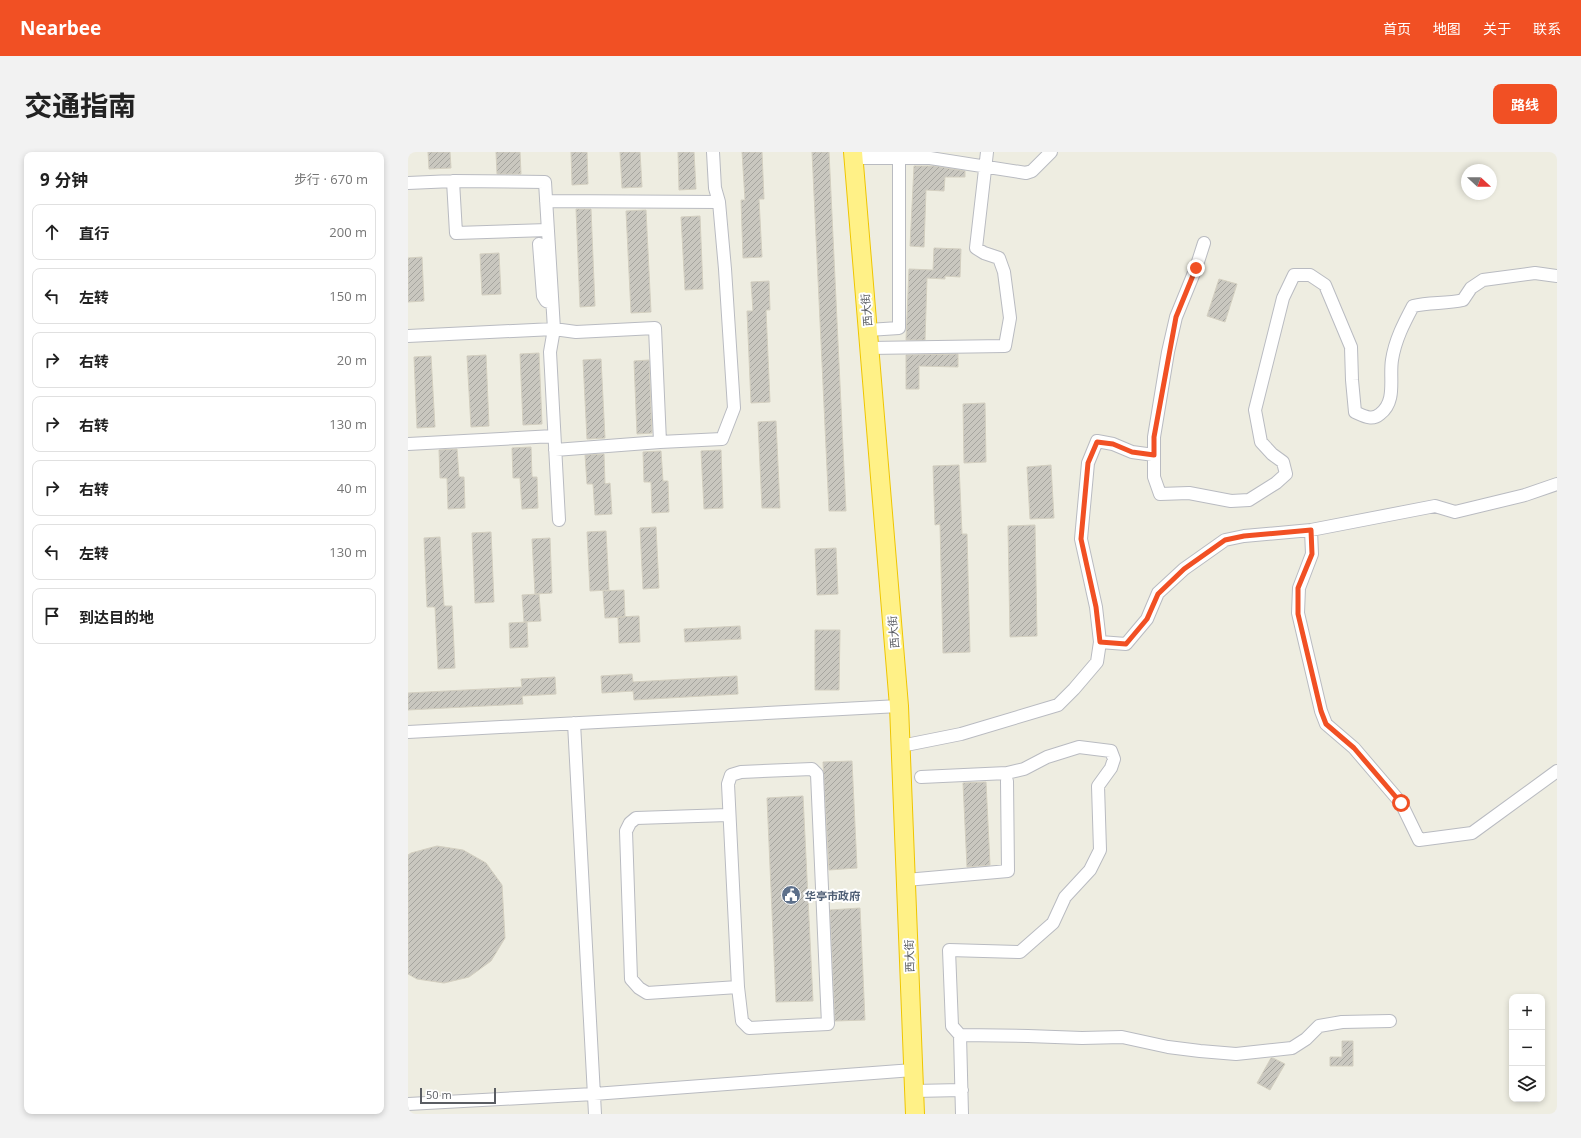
<!DOCTYPE html>
<html lang="zh">
<head>
<meta charset="utf-8">
<style>
	body { margin:0; font-family:"Open Sans","Noto Sans SC",sans-serif; background:#f2f2f2; color:#222 }
	.controls { position:absolute; right:12px; bottom:12px; display:grid; overflow:hidden; border-radius:8px; box-shadow:0 2px 6px #0003 }
	.controls button { width:36px; height:36px; display:grid; place-items:center; padding:0; border:0; border-bottom:1px solid #e0e0e0; background:#fff; color:#222; font:20px sans-serif }
	.compass { position:absolute; left:1053px; top:12px; width:36px; height:36px; border-radius:50%; background:#fff; box-shadow:0 2px 6px #0003; rotate:111deg }
	.scale { position:absolute; left:12px; bottom:10px; width:76px; box-sizing:border-box; padding-left:4px; border:2px solid #5a5d63; border-top:0; font-size:11px; line-height:14px; white-space:nowrap; color:#5a5d63; -webkit-text-stroke:3px #fff; paint-order:stroke }
	.stop { position:absolute; width:12px; height:12px; margin:-9px; border:3px solid #f15024; border-radius:50%; background:#fff }
	.stop.end { background:#f15024; border-color:#fff; box-shadow:0 1px 4px #0008 }
	.list { margin:0; padding:0; list-style:none }
	h2 { display:flex; justify-content:space-between; align-items:center; height:52px; margin:0; padding:0 16px; font-size:17px }
	h2 small { font-size:13px; font-weight:400; color:#767676 }
	.list li { display:grid; grid-template-columns:26px 1fr auto; gap:12px; align-items:center; box-sizing:border-box; height:56px; margin:0 8px 8px; padding:0 8px; border:1px solid #e0e0e0; border-radius:8px }
	.list b { display:block; font-size:15px; white-space:nowrap }
	.list em { font-size:13px; font-style:normal; color:#767676 }
	.icon { flex:none; width:22px; height:22px; fill:none; stroke:currentColor; stroke-width:2; stroke-linecap:round; stroke-linejoin:round }
	.map { position:relative; flex:none; width:1149px; height:962px; overflow:hidden; border-radius:8px }
	header { display:flex; align-items:center; gap:24px; box-sizing:border-box; height:56px; padding:0 20px; background:#f15024; color:#fff }
	header strong { font-size:19px }
	nav { display:flex; gap:22px; margin-inline-start:auto; font-size:14px }
	.intro { display:flex; align-items:center; justify-content:space-between; box-sizing:border-box; height:96px; padding:0 24px }
	h1 { margin:0; font-size:28px }
	.button { padding:10px 18px; border-radius:8px; background:#f15024; color:#fff; font-size:14px; font-weight:700 }
	main { display:flex; gap:24px; padding:0 24px }
	aside { flex:1; background:#fff; border-radius:8px; box-shadow:0 2px 6px #0003 }
	.map>svg:first-child { display:block }
</style>
</head>
<body>
<header>
<strong>Nearbee</strong>
<nav><a>首页</a><a>地图</a><a>关于</a><a>联系</a></nav>
</header>
<div class="intro"><h1>交通指南</h1><a class="button">路线</a></div>
<main>
<aside>
<h2>9 分钟<small>步行 · 670 m</small></h2>
<ul class="list">
<li><svg class="icon" aria-label="ahead" viewBox="0 0 24 24"><path d="M12 20V5M6 11l6-6 6 6"/></svg><div><b>直行</b></div><em>200 m</em></li>
<li><svg class="icon" aria-label="left" viewBox="0 0 24 24"><path d="M17 20v-9H6M10 6l-5 5 5 5"/></svg><div><b>左转</b></div><em>150 m</em></li>
<li><svg class="icon" aria-label="right" viewBox="0 0 24 24"><path d="M7 20v-9h11M14 6l5 5-5 5"/></svg><div><b>右转</b></div><em>20 m</em></li>
<li><svg class="icon" aria-label="right" viewBox="0 0 24 24"><path d="M7 20v-9h11M14 6l5 5-5 5"/></svg><div><b>右转</b></div><em>130 m</em></li>
<li><svg class="icon" aria-label="right" viewBox="0 0 24 24"><path d="M7 20v-9h11M14 6l5 5-5 5"/></svg><div><b>右转</b></div><em>40 m</em></li>
<li><svg class="icon" aria-label="left" viewBox="0 0 24 24"><path d="M17 20v-9H6M10 6l-5 5 5 5"/></svg><div><b>左转</b></div><em>130 m</em></li>
<li><svg class="icon" aria-label="arrive" viewBox="0 0 24 24"><path d="M6 21V4h12l-3 4 3 4H6"/></svg><div><b>到达目的地</b></div></li>
</ul>
</aside>
<div class="map">
<svg width="1149" height="962" viewBox="0 0 1149 962">
	<defs>
		<pattern id="building-hatch" width="6" height="6" patternUnits="userSpaceOnUse"><rect width="6" height="6" fill="#c9c7bf"/><path d="M-1 1l2-2M0 6l6-6M5 7l2-2" fill="none" stroke="#a6a59f"/></pattern>
	</defs>
	<rect width="100%" height="100%" fill="#eeede1"/>
	<!-- building -->
	<path fill="url(#building-hatch)" stroke="#d3cfc0" d="M20,0H42L43,16L21,17Z
		M88,0H112L113,22H89Z
		M163,0H179L180,32L164,33Z
		M212,0H232L234,35L214,36Z
		M270,0H286L288,37L271,38Z
		M334,0H354L356,47H351L354,105L335,106L333,48H337Z
		M404,0H421L438,359H421Z
		M506,14H527L557,19V25H537L536,39L518,38L516,95L502,94Z
		M168,57H183L187,154L172,155Z
		M238,58L243,160L223,161L218,59Z
		M292,64L295,137L277,138L273,65Z
		M526,96L553,97L552,125L537,124V127L519,126L517,188H498L501,117L525,118Z
		M91,101L93,142L74,143L72,102Z
		M14,105L16,149L0,150V106Z
		M811,127L829,132L817,170L799,164Z
		M361,129L362,158H358L362,250L343,251L339,159H345L343,130Z
		M131,201L134,272L115,273L112,202Z
		M550,202V215L511,214V237H498V203Z
		M78,203L81,274L63,275L59,204Z
		M23,204L27,275L9,276L6,205Z
		M193,207L197,286L179,287L175,208Z
		M241,208L244,281L229,282L226,209Z
		M577,251L578,310L556,311L555,252Z
		M368,269L372,356H354L350,270Z
		M123,295L124,325H129L130,356L114,357L112,326H105L104,296Z
		M49,297L51,325H56L57,356L40,357L39,326H32L31,298Z
		M313,298L315,356L296,357L293,299Z
		M253,299L255,329H260L261,360L244,361L243,330H236L235,300Z
		M196,302L197,332L202,331L204,362L187,363L185,332H179L177,303Z
		M551,313L554,382H559L562,500L535,501L532,372L527,373L525,314Z
		M643,313L646,366L622,367L619,315Z
		M627,373L629,484L602,485L600,374Z
		M248,375L251,436L235,437L232,376Z
		M198,379L201,438L182,439L179,380Z
		M83,380L86,450L67,451L64,381Z
		M32,385L36,454H44L47,516L30,517L27,455H19L16,386Z
		M142,386L144,441L127,442L124,387Z
		M428,396L430,442L409,443L407,397Z
		M216,438L217,465L197,466L195,439Z
		M131,442L133,469L116,470L114,443Z
		M231,464L232,490L211,491L210,465Z
		M119,470L120,495L102,496L101,471Z
		M332,474L333,487L277,490L276,477Z
		M407,478H432L431,538H407Z
		M224,522L225,530L329,524L330,542L226,548L225,539L194,541L193,524Z
		M147,525L148,542L114,544L115,552L0,558V541L114,535L113,527Z
		M444,609L449,716L421,718L415,610Z
		M578,630L582,713L559,715L555,631Z
		M395,644L405,849L368,850L359,646Z
		M29,694L55,698L78,711L94,733L97,786L83,809L61,825L36,831L9,827L0,822V703L3,701Z
		M452,756L457,868L427,869L422,758Z
		M934,889H945V914H922V905H934Z
		M863,906H865L877,912L862,938L849,931Z"/>
	<g fill="none" stroke-linecap="round" stroke-linejoin="round">
		<defs>
			<path id="minor" d="M445,6H522L618,21L624,19L643,0
				M45,29L48,81L140,78
				M0,31L45,29L137,30L146,177L142,200L151,368
				M138,49L311,50
				M796,91L788,116L768,165L760,200L746,285V325L752,342L781,341L823,349L841,348L868,331L878,322L875,310L864,302L853,290L847,258L875,146L886,123H902L917,133L943,195L944,228L947,260C956,264 964,269 972,262C989,249 981,226 984,208C987,188 996,171 1005,154C1022,150 1038,152 1055,148L1063,136L1075,128L1127,121L1149,124
				M131,92L135,144L138,149L144,151
				M460,178L491,176V0
				M0,184L146,177L168,180L247,176L252,290L314,287L326,256L317,117L311,50L307,36L305,0
				M461,196L597,194L602,166L596,120L591,106L576,101L568,96L579,0
				M0,292L146,284
				M147,298L252,290
				M903,378L904,402L891,436L890,461L913,559L918,572L946,596L993,651L1011,688L1064,681L1149,619
				M692,490L718,492L739,467L750,441L776,417L817,388L836,384L903,378L1027,354L1047,360L1117,343L1149,332
				M166,571L187,962
				M0,580L491,554
				M493,594L553,582L650,553L666,537L689,510L692,490L688,455L673,387L680,311L689,289L705,292L724,300L746,303
				M404,617L409,622L420,872L341,876L334,869L330,835L320,632L323,623L333,620Z
				M513,625L599,621L616,617L639,605L671,595L703,599L706,607L703,616L690,634L692,698L682,718L657,745L645,771L612,800L541,798L544,874L552,883L554,962
				M320,663L228,666L222,671L218,679L223,827L231,836L239,841L330,835
				M498,728L600,719L599,629
				M552,883L620,884L674,886L714,885L760,895L792,899L828,902L884,896L898,887L911,874L934,870L982,869
				M506,939L554,938
				M0,952L186,942L505,918"/>
			<path id="highway" d="M445,0L491,554L507,962"/>
		</defs>
		<!-- minor casing -->
		<use href="#minor" stroke="#b9bbc1" stroke-width="14"/>
		<!-- highway casing -->
		<use href="#highway" stroke="#efc600" stroke-width="20"/>
		<!-- minor -->
		<use href="#minor" stroke="#fff" stroke-width="12"/>
		<!-- highway -->
		<use href="#highway" stroke="#fff187" stroke-width="18"/>
	</g>
	<g fill="none" stroke-linecap="round" stroke-linejoin="round">
		<!-- route -->
		<path stroke="#f15024" stroke-width="5" d="M788,116L768,165L746,285V303L724,300L705,292L689,290L680,311L673,387L688,455L692,490L718,492L739,467L750,442L776,417L817,388L836,384L903,378L904,402L890,436V462L913,559L918,572L946,596L993,651"/>
	</g>
	<!-- icons -->
	<defs>
		<symbol id="civic-disc" viewBox="-11 -11 22 22"><circle r="9.5" fill="#5c6f8a" stroke="#fff"/><path d="M-.6-6.5H3V-4.5H.6V-3L4-1V1h2V6H-6V1h2V-1L-.6-3ZM-1.2 2.5V6h2.4V2.5Z" fill="#fff"/></symbol>
	</defs>
	<g fill-rule="evenodd">
		<use href="#civic-disc" x="372" y="732" width="22" height="22"/>
	</g>
	<g text-anchor="middle" dominant-baseline="central" stroke-width="4" stroke-linejoin="round" paint-order="stroke">
		<!-- street labels -->
		<g font-size="11" fill="#5a5d63" stroke="#fff">
			<text transform="translate(458 158) rotate(-95)">西大街</text>
			<text transform="translate(485 480) rotate(-95)">西大街</text>
			<text transform="translate(501 804) rotate(-92)">西大街</text>
		</g>
		<!-- service labels -->
		<g font-size="11" font-weight="bold" fill="#4e5e75" stroke="#fff" text-anchor="start">
			<text x="397" y="743">华亭市政府</text>
		</g>
	</g>
</svg>
<div class="controls">
<button>+</button>
<button>−</button>
<button><svg class="icon" aria-label="layers" viewBox="0 0 24 24"><path d="M12 4l9 5-9 5-9-5zM3 14l9 5 9-5"/></svg></button>
</div>
<svg class="compass" viewBox="-18 -18 36 36"><path d="M0-13l5 13h-10z" fill="#e53935"/><path d="M0 13l5-13h-10z" fill="#767676"/></svg>
<div class="scale">50 m</div>
<div class="stop" style="left:993px;top:651px"></div>
<div class="stop end" style="left:788px;top:116px"></div>
</div>
</main>
</body>
</html>
